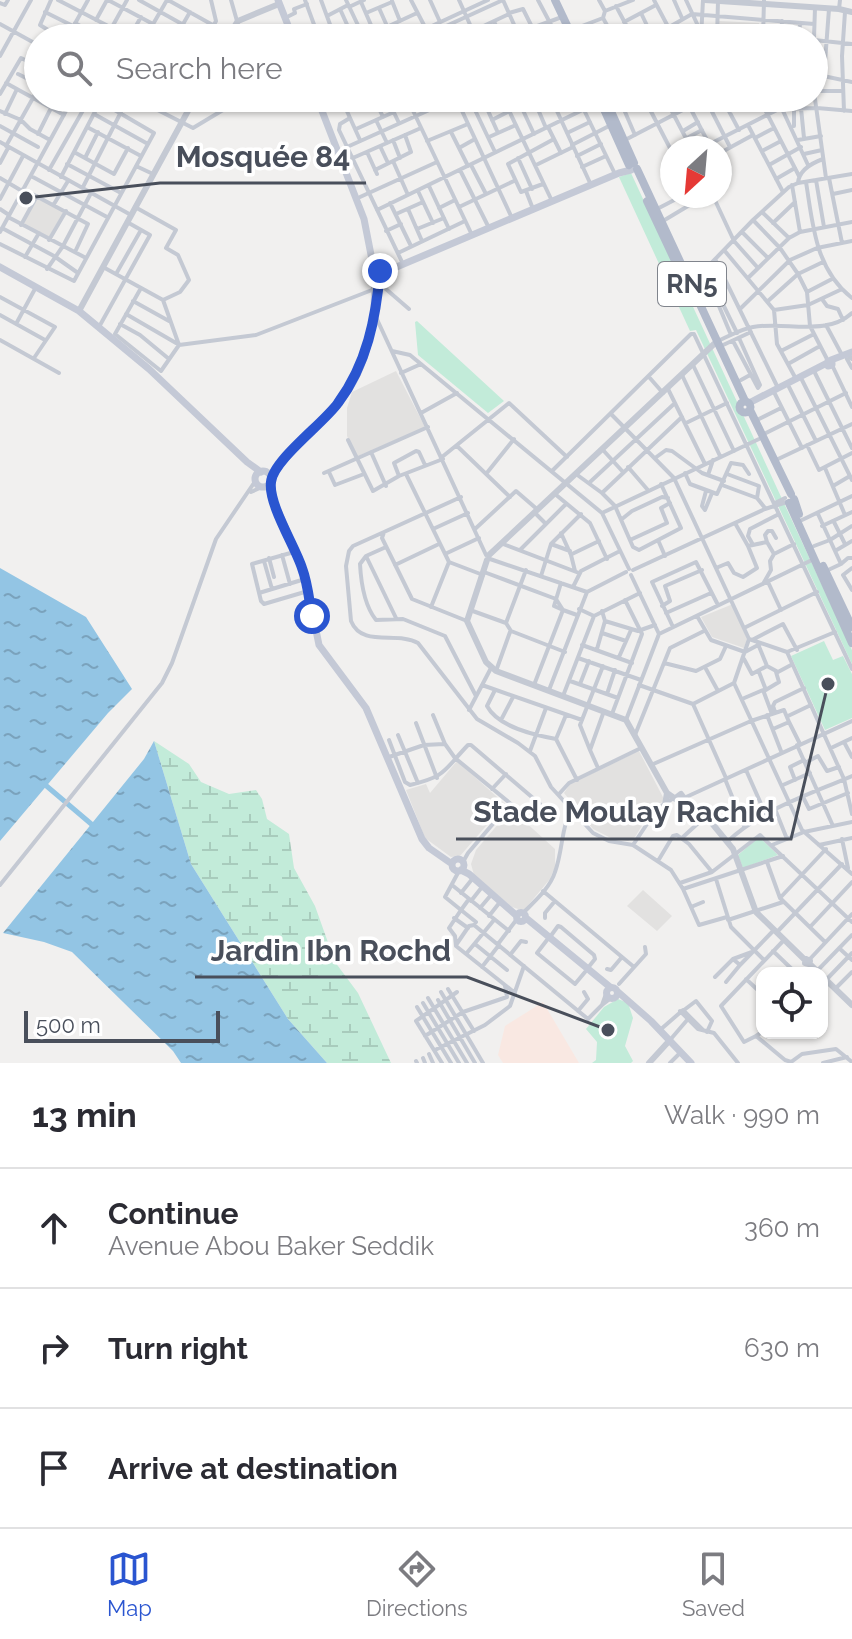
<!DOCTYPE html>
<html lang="en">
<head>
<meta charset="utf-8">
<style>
	body { margin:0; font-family:Raleway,sans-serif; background:#f7f7f7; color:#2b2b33 }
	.controls { position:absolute; right:24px; bottom:24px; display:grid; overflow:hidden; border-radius:16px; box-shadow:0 2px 6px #0004 }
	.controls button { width:72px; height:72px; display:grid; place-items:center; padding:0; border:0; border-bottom:2px solid #e1e1e2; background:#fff; color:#2b2b33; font:40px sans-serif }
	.compass { position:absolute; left:660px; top:136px; width:72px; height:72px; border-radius:50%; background:#fff; box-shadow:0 2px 6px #0004; rotate:206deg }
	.scale { position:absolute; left:24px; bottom:20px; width:196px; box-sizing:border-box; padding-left:8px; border:4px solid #494f5b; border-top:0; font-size:22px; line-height:28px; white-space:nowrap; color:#494f5b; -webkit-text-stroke:6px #fff; paint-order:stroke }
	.stop { position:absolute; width:24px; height:24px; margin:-18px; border:6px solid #2a55d0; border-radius:50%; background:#fff }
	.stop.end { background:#2a55d0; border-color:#fff; box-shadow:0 2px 8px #0008 }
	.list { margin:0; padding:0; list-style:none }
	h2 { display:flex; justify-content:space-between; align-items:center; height:104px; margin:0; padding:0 32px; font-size:34px }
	h2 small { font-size:26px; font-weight:400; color:#7c7c81 }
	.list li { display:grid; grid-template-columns:52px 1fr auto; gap:24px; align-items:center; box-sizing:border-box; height:120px; padding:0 32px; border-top:2px solid #e1e1e2 }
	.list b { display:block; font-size:30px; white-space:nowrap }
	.list p { margin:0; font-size:26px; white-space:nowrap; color:#7c7c81 }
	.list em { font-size:26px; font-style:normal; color:#7c7c81 }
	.icon { flex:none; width:44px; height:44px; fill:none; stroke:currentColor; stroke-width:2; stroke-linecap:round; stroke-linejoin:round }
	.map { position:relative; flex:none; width:852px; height:1063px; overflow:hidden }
	.search { position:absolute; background:#fff; box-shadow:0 2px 6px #0004; left:24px; right:24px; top:24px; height:88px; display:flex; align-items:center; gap:20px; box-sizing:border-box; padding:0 28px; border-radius:44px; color:#7c7c81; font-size:30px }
	.sheet { height:464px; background:#fff }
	nav { display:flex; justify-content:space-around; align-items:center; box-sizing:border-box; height:112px; border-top:2px solid #e1e1e2; background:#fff; font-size:22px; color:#7c7c81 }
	nav a { display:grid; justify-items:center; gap:4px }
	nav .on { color:#2a55d0 }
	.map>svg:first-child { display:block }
</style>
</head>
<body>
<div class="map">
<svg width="852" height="1063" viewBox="0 0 852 1063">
	<defs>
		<pattern id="wetland-marsh" width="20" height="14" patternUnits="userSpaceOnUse" patternTransform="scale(2)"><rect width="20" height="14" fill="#c2ebd9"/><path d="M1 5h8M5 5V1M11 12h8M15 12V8" fill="none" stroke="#a8cbbc"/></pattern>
		<pattern id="water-ripples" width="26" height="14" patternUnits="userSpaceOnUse" patternTransform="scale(2)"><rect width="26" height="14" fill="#93c5e4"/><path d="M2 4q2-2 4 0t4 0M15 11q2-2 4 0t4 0" fill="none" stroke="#7aa2bc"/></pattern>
	</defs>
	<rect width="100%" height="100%" fill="#f1f0ef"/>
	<!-- education -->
	<path fill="#e2e1e0" d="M719,21L759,23L758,38H718Z
		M37,197L64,211L49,237L23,224Z
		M396,371L425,427L356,457L347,436V408L352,392Z
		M733,604L747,639L744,648L712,637L701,617Z
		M639,751L665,801L654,806L635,837L628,841L611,838L593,829L564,793L570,784Z
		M457,761L505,804L460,856L451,857L425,838L406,790L426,784L430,793Z
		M511,809L555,849V867L550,879L525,909L521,910L512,907L474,875L471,864L476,850Z
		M643,890L672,916L657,931L627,906Z"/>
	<!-- medical -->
	<path fill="#f9e8e2" d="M543,1002L579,1063H503L498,1055L505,1026Z"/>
	<!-- wetland -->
	<path fill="url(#wetland-marsh)" d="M154,741L189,764L201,782L229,794L256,790L262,799L267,819L289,834L294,868L315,906L335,962L358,993L391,1063H327L288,1019L191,864Z"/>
	<!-- park -->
	<path fill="#c2ebd9" d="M631,173L852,650V664L696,330L690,331L619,177Z
		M417,321L504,401L488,413L418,355L415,322Z
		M824,641L833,660L843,656L852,674V718L825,730L791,656Z
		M759,837L778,855L743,868L738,855Z
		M618,999L628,1003L633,1018L625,1046L633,1061L631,1063H592L596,1060L597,1042L586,1029L604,1007Z"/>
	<!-- water -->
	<path fill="url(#water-ripples)" d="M0,568L86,617L132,689L108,713L0,841Z
		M154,741L191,864L288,1019L327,1063H181L173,1051L72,952L44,942L3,933L144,759Z"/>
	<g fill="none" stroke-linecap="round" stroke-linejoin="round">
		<!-- river -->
		<path stroke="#93c5e4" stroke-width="5" d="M43,783L96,828"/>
		<!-- minor -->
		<path stroke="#c4c9d3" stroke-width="4" d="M51,0L40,25L61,38
			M58,0L112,28
			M108,0L153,24
			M139,0L207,38
			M168,0L236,38
			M231,0L237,21
			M305,0L319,38
			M321,0L335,38
			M346,0L364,38
			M411,0L426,29L427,38
			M430,0L440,22
			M459,0L476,38
			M538,0L558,38
			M599,0L605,11
			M654,0L674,38
			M674,0L682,18
			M686,0L699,28
			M392,1L400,21
			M361,2L374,32
			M0,3L5,5L8,0
			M616,6L633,38
			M349,7L364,0
			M379,8L387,26
			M839,9L840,0
			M45,12L73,26
			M366,13L392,2
			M509,13L523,9L532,27
			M641,13L652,36
			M289,16L295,13L294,9L307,4
			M327,16L348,5
			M603,18L614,38
			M96,20L107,0
			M494,21L501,38
			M624,22L656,5
			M75,23L102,38
			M0,24L38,45
			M388,26L394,38
			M574,29L603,18L605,11L633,0
			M631,34L646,25
			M67,38L88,0
			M106,38L127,0
			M129,38L141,17
			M145,38L167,0
			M159,38L164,29L179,38
			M175,38L190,12
			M207,38L216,21L211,0
			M326,38L349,29L340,9
			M363,38L417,13
			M406,38L488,0
			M420,38L503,0L520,38
			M458,38L509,14
			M504,38L562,17
			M548,38L556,35
			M650,38L692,14L814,24
			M679,38L698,28
			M701,38L703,0
			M717,38L718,1
			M763,38L764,0
			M781,38L782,21
			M799,38L800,23
			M814,38L815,8
			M814,40L852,44
			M0,56L31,0
			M18,74L38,84
			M814,74L852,82
			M824,75L829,9
			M6,83L64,115
			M814,91H843
			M814,92L826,178
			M0,94L21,58L38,66
			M64,98L71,102
			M134,98L193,128L243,98
			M170,98H173
			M341,98L360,140
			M374,98L383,117
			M387,98L399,123
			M407,98L472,235
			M432,98L436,107
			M456,98L512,218
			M503,98L552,201
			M551,98L591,185
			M619,98L635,135
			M644,98L672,152
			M665,98L691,148
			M685,98L709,144
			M705,98L730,147
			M722,98L739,130
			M759,98L799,176
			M777,98L808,165
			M800,98L804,138
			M534,100L546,128
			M485,104L498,133
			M521,106L534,134
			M345,108L367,98
			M154,109L160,98
			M794,109V126
			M584,110L615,174
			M0,111L21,120L30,129L50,140
			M730,111L757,98
			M844,111L842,56L845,12
			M5,114L17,89
			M94,114L148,144
			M350,118L340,124L339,130L403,264
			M376,120L387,143
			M492,120L533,99
			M748,125L783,192
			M0,126L38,147
			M87,127L141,156
			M548,127L561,153
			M356,129L394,112
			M683,131L698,122
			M451,132L468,166
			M567,133L590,122
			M38,134L51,108
			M489,137L516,125
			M687,138L702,130
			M755,138L774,128
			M393,140L400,158
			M625,140L706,98
			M798,140L821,136
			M427,141L468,124
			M0,142L131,215
			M572,145L609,126
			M6,146L38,89
			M380,146L388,163
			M347,147L456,98
			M459,148L475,139
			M702,148L779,109L817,108L852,111
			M762,151L781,141
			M74,152L114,174L128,148
			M367,152L377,174
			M495,152L475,110L499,98
			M720,153L753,135
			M804,154L822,150
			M577,156L601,144
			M85,158L98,132
			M518,158L532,189
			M346,161L421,128
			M393,161L408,195
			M0,163L8,148
			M67,164L121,193
			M471,165L486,194
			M536,165L573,147
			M769,165L801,147
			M136,166L153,174
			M582,167L606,156
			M49,170L90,98
			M375,170L411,152L405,135
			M460,170L489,228
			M31,176L107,217
			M61,177L100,102
			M0,178L22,191
			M829,178L842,243
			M776,179L795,168
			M816,180L824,227
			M806,182C813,225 815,269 852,298
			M798,183L852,174
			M543,184L521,192L508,164L554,139
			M792,185L800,232
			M429,186L449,229
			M83,187L121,112
			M23,189L88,224L75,252
			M418,191L433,223
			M526,191L533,209
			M833,194L852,190
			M696,196L698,200L712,196
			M713,196L734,241L758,268
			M360,197L437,162
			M0,199L23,156
			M390,203L411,246
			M54,204L68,181
			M135,207L176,230L166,248L178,255L189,280L180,292L163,300
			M459,207L514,181
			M439,208L455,200
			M0,209L9,215
			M408,209L422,241
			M657,209L682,196
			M377,210L599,102
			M763,213L789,238
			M396,214L423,202
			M8,217L86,258
			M753,220L780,248L798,274L807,292L810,326L828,361
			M663,221L698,200
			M773,223L795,202
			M21,225L37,196
			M2,228L54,256L78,273
			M417,229L444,218
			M386,231L401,224
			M0,232L73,98
			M742,232L768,258
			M49,240L66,211
			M0,244L74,281L154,133L94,98
			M724,250L774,310L777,344L796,379
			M398,253L465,221
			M25,257L39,233
			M716,261L778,388
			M103,267L163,300L179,345
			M47,269L63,246L91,193
			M116,274L141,230
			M749,277L789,238L800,232L852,222
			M379,283L409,309
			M692,283L753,220L789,187L798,183C799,170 812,163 823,159
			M141,288L115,334L161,371L179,345L256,335L372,290
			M807,292L832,279
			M0,297L55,327L34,358
			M822,299L827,306L838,309L843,320
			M133,301L169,321
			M768,301L798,274L823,262
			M740,309L790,260L817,248L852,241
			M774,310L808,305L840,290
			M126,314L176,343
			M0,315L45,340
			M375,315L486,555
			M16,324L36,287
			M120,324L140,335L169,359
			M826,325L842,355
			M99,327L150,235L127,222
			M731,335L711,287L715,288L737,333
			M0,340L59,373
			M718,341C729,336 741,329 753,327C785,321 826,337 852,313
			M733,341L758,388L760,385L739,338
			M721,346L751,332
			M392,351L410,355L602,513L629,569
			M781,351L814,334
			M850,357L852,359
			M847,359L852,368
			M788,364L820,346
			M693,365L734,451
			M832,365L852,407
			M401,373L421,364
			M815,373L852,448
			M682,375L720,456
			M649,377L663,393
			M741,380L750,375
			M802,380L852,480
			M789,387L816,441
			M668,389L705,464
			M775,394L802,448
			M421,413L457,393
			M611,414L674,478L749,639L734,683L802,830L852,874
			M755,421L781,408
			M686,423L727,403
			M762,435L846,393
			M348,440L373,491L399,476L443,459
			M807,445L819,470L852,453
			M457,446L510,497
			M603,450L623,472
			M371,452L386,486
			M442,457L509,403L567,457
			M655,458L666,450L672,451L702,473L724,481
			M776,460L852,424
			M628,467L647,489
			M825,468L845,515
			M552,471L691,334H694L852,669
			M329,472L335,485L364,474
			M324,473L428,427
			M685,473L690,484L717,494L731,463L743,465L749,474
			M406,474L449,562L431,607
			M486,474L514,439
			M576,474L602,493L682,417
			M727,474L759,486L757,498
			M708,475L713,460
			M399,476L394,463L416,451L419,452L425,465
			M589,483L675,403
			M722,485L757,498L765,508
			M833,486L850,476
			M706,491L702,506L705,510L712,493
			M251,492L262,487
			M602,493L615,506L633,547L639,550L681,528L661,484
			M555,494L590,523L607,559
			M461,497L384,532L382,538L412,599L467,621
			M775,503L785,498
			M535,513L546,524
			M602,513L759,439
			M818,514L841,564
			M622,519L632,511L662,497L668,498
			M802,520L852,496
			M834,522L845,544
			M735,523L748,546
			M822,526L852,512
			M433,529L468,513
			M475,529L516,491L538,510
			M384,532L353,546L349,551L346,566L351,621C362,648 397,631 418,643L477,719L518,743L535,756L551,787L593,833L609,841L633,845L671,870L683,889L699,925L727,917
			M561,533L571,555L575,571
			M630,540L667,523L661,508L670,503
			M658,540L665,556
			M767,542L765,535L768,531H772L776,538
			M752,543L748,536L750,529L779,514
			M503,544L579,573
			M551,544L570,551
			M814,546L830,540L852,526
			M386,547L366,556L360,564C361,583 364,605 376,620L403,619L445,636L476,696
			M520,550L566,504
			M835,551L852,541
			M294,552L252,564L261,601L264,604L308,591
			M445,554L479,538
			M572,554L599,541
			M282,555L290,584
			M366,556L396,618
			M269,558L274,577
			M490,559L587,592L626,572
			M264,561L272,589
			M449,562L483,575
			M395,565L439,544
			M716,568L728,563L734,573L743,577L757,568L748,546L767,542L774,554
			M852,568L843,575L852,590
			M633,570L765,509L787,502
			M826,571L841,564L848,558H852
			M484,572L556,599L563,610L577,615
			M631,575L659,634
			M541,576L551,544L581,514
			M768,582L781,610
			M763,584L771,570L770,561L774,554L794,544
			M573,587L581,571L618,552
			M259,593L305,579
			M662,606L670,601L665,586L702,570
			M579,609L594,616
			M470,610L506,623L511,631L565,652
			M666,613L711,593
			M697,616L711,640L745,652L760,644
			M605,621L638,631L655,625
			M506,623L526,570
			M673,627L652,582L696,562L718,605
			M744,628L817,592
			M602,633L626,641
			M749,639L787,652L844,779L852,814
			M752,640L783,624L797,650
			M758,644L767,666
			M582,645L632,663
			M597,649L605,621L602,611
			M787,652L835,632
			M619,657L631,630
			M578,658L641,680
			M744,659L752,674L767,666L778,672L791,665
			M664,663L696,671L720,659L726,646
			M706,669L718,691
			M496,671L510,632
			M759,672L766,690
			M570,681L618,698
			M580,684L589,661
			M482,685L582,720
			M534,685L563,610L554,606L561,583
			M639,685L693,704
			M495,690L487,706C498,727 534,735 556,739
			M549,690L587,592
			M764,691L779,682L776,672
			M607,694L615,670
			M563,696L594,616L640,593
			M742,699L763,690L772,714
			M469,710L491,668
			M775,712L773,706L775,702L804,688
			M612,714L642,634L625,600
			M566,715L556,739L577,780
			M767,715L781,751
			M788,716L811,705
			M501,720L513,697
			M626,720L659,634L814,559
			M789,722L800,744
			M416,723L437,778
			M398,735L418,783
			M635,735L670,648L704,631
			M389,740L405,782L410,785C447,776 443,771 468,745H471L540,804L531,818H528L455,758L445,744L433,715
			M844,742L852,757
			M797,745L833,826
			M831,748L852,738
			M590,750L580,725L603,666
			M530,751L546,708
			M389,757L424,745L444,744
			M805,763L818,756L827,771L839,767
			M651,765L751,721L784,710L789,722L773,729
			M598,768L590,750L604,711
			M746,770L765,813
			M726,778L693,704L734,683
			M725,779L744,826
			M795,780L790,767L804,760
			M783,785L810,773
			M492,789L506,774
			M559,794L569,783L641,748
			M803,797L809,809L848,793
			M684,798L852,721
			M775,809L787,839
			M683,837L706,816L735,804
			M842,839L848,868
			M727,842C762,809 808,795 852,776
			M633,845L657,809L675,797
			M772,845L804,832L852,822
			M819,845L852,838
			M658,861L673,836L677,835L689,844L712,872
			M463,862L468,853L509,805
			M767,862L780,898L825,942
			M459,871L445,897L461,910L449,928L455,936L456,946L515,993
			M716,879L731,927L764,960
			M680,883L712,872L760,835L852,922
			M0,885L162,683L172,663L216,539L256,480
			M452,885L509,931
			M683,889L783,856
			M543,891L634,967
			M461,893L473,878
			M780,898L826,849
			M469,899L461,910L476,922
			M471,901L482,887
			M691,907L703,902
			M480,908L491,895
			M523,913C535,901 550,888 555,872C563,850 561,829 571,808
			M489,916L500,902
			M454,918L468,928
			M545,918V913L555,901
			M728,920L783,902
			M810,927L852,882
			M777,932L842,864
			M550,937L558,926L561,927L594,955L595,959L587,969
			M547,940L537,953L575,984L585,972
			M475,944L507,970
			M498,944L517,919
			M456,945L469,926L474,925L588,1019L602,1005
			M839,948L852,960
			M773,951L796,973
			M466,954L494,920
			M510,955L521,941L526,942
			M733,959L740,965L774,930
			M809,960L852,914
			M482,967L499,945
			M607,969L611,970L622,957
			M817,971L852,935
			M715,977L733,959L752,952
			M746,979L762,994
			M826,980L852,953
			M726,982L740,965
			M619,984L646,954L645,947
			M448,989L474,1031
			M835,989L852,972
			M441,992L483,1063
			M606,994L602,1005L611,998
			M428,998L467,1063
			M438,1000L475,1063
			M423,1003L459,1063
			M417,1007L451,1063
			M684,1010L696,1001L712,1021L707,1032
			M578,1011L588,999L584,992
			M680,1011L698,1029L714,1033L738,1063
			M660,1030L683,1010L703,1030
			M762,1032L756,1036L785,1060L791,1062L802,1054L836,1049L852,1062
			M425,1036L463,1012L507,997L505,986
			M756,1036L744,1042L721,1006L784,940
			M670,1040L688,1019
			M435,1050L485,1025L510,1006L524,966
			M429,1054L433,1063
			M423,1058L425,1063
			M416,1061L417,1063
			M442,1063L416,1021L457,992
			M670,1063L681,1052
			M823,1063L847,1057"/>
		<!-- tertiary -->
		<path stroke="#c4c9d3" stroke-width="6" d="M705,0L839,9L852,12
			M227,38L238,21L279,4
			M79,311L195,98
			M489,555L714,344
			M487,560L467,621L486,662L496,671L626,720L667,793L677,800
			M681,794L684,798L680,802L677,797Z
			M681,802L706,816L733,849L756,912L805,960
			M665,805L667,793
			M806,959L810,961L809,964L805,963Z
			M810,964L819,973
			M822,976L852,1005
			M649,1063L670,1040"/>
		<!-- secondary -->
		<path stroke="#c4c9d6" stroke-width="7" d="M278,0L293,38
			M317,98L364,219L374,270
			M0,267L79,311L149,369L247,462L261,472
			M380,274L619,173L631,170
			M831,360L852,352
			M828,361H832V365L828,366Z
			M749,403L827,363
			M255 479a8 8 0 1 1 16 0a8 8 0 1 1-16 0Z
			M271,479C287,452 312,432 333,410C367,374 377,323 374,276
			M270,483L274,501L304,571L319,645L366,708L422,839L429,848L452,864
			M452 865a6 6 0 1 1 12 0a6 6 0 1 1-12 0Z
			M461,870L469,874L517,916
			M516.5 917a4.5 4.5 0 1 1 9 0a4.5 4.5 0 1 1-9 0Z
			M526,918L610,987
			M606.5 993a5.5 5.5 0 1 1 11 0a5.5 5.5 0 1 1-11 0Z
			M617,991L651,1021L691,1063"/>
		<!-- primary -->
		<path stroke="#b2bacb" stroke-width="8" d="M555,0L573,38
			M599,98L629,165
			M605,98L634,163
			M637,169L745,401
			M647,201L692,297
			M739.5 407a5.5 5.5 0 1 1 11 0a5.5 5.5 0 1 1-11 0Z
			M750,410L791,494
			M794,499L799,514
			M789,503L852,643
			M823,566L852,627"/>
	</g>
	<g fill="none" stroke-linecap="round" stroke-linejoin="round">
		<!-- route -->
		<path stroke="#2a55d0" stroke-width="10" d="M312,616C309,600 308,584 302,568C295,546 268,504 271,482C273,460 324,423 338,403C367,364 376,318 380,271"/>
	</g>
	<g text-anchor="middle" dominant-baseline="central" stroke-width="7" stroke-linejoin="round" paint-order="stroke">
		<!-- shield labels -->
		<rect fill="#fff" stroke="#80848c" stroke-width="2" x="658" y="262" width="68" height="44" rx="6"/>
		<g font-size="26" font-weight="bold" fill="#494f5b">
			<text x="692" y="284">RN5</text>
		</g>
	</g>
	<!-- callouts -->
	<path fill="none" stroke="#494f5b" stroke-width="3" d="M26 198L160 183H366M828 684L791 839H456M608 1030L467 977H195"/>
	<g fill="#494f5b" stroke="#fff" stroke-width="3">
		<circle cx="26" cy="198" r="8"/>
		<circle cx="828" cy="684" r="8"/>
		<circle cx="608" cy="1030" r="8"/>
	</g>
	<g font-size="30" text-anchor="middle" font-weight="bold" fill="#494f5b" stroke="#fff" stroke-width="7" stroke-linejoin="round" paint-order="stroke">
		<text x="263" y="167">Mosquée 84</text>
		<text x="624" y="822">Stade Moulay Rachid</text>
		<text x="331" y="961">Jardin Ibn Rochd</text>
	</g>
</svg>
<div class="controls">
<button><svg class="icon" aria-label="locate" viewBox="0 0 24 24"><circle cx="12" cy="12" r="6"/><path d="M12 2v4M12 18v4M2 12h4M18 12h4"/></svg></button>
</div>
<svg class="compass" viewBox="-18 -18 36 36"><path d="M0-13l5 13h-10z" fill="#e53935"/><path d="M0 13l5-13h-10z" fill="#7c7c81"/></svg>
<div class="scale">500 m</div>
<div class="stop" style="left:312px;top:616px"></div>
<div class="stop end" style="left:380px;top:271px"></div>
<div class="search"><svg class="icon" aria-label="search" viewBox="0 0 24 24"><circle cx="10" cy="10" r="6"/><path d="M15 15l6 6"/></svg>Search here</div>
</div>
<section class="sheet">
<h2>13 min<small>Walk · 990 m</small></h2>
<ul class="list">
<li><svg class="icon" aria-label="ahead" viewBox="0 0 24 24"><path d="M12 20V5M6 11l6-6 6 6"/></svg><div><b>Continue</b><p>Avenue Abou Baker Seddik</p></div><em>360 m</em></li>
<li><svg class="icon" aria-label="right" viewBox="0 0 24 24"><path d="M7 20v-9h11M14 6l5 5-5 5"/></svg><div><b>Turn right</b></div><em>630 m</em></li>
<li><svg class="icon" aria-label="arrive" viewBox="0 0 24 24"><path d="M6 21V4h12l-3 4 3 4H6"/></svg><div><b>Arrive at destination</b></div></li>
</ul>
</section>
<nav>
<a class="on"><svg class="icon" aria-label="map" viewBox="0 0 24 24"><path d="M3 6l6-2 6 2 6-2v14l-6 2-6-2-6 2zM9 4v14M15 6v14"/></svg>Map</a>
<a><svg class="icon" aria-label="directions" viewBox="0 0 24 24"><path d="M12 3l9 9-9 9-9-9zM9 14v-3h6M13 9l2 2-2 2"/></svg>Directions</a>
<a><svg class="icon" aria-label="saved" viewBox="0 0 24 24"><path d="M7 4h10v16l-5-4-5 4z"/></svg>Saved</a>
</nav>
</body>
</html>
